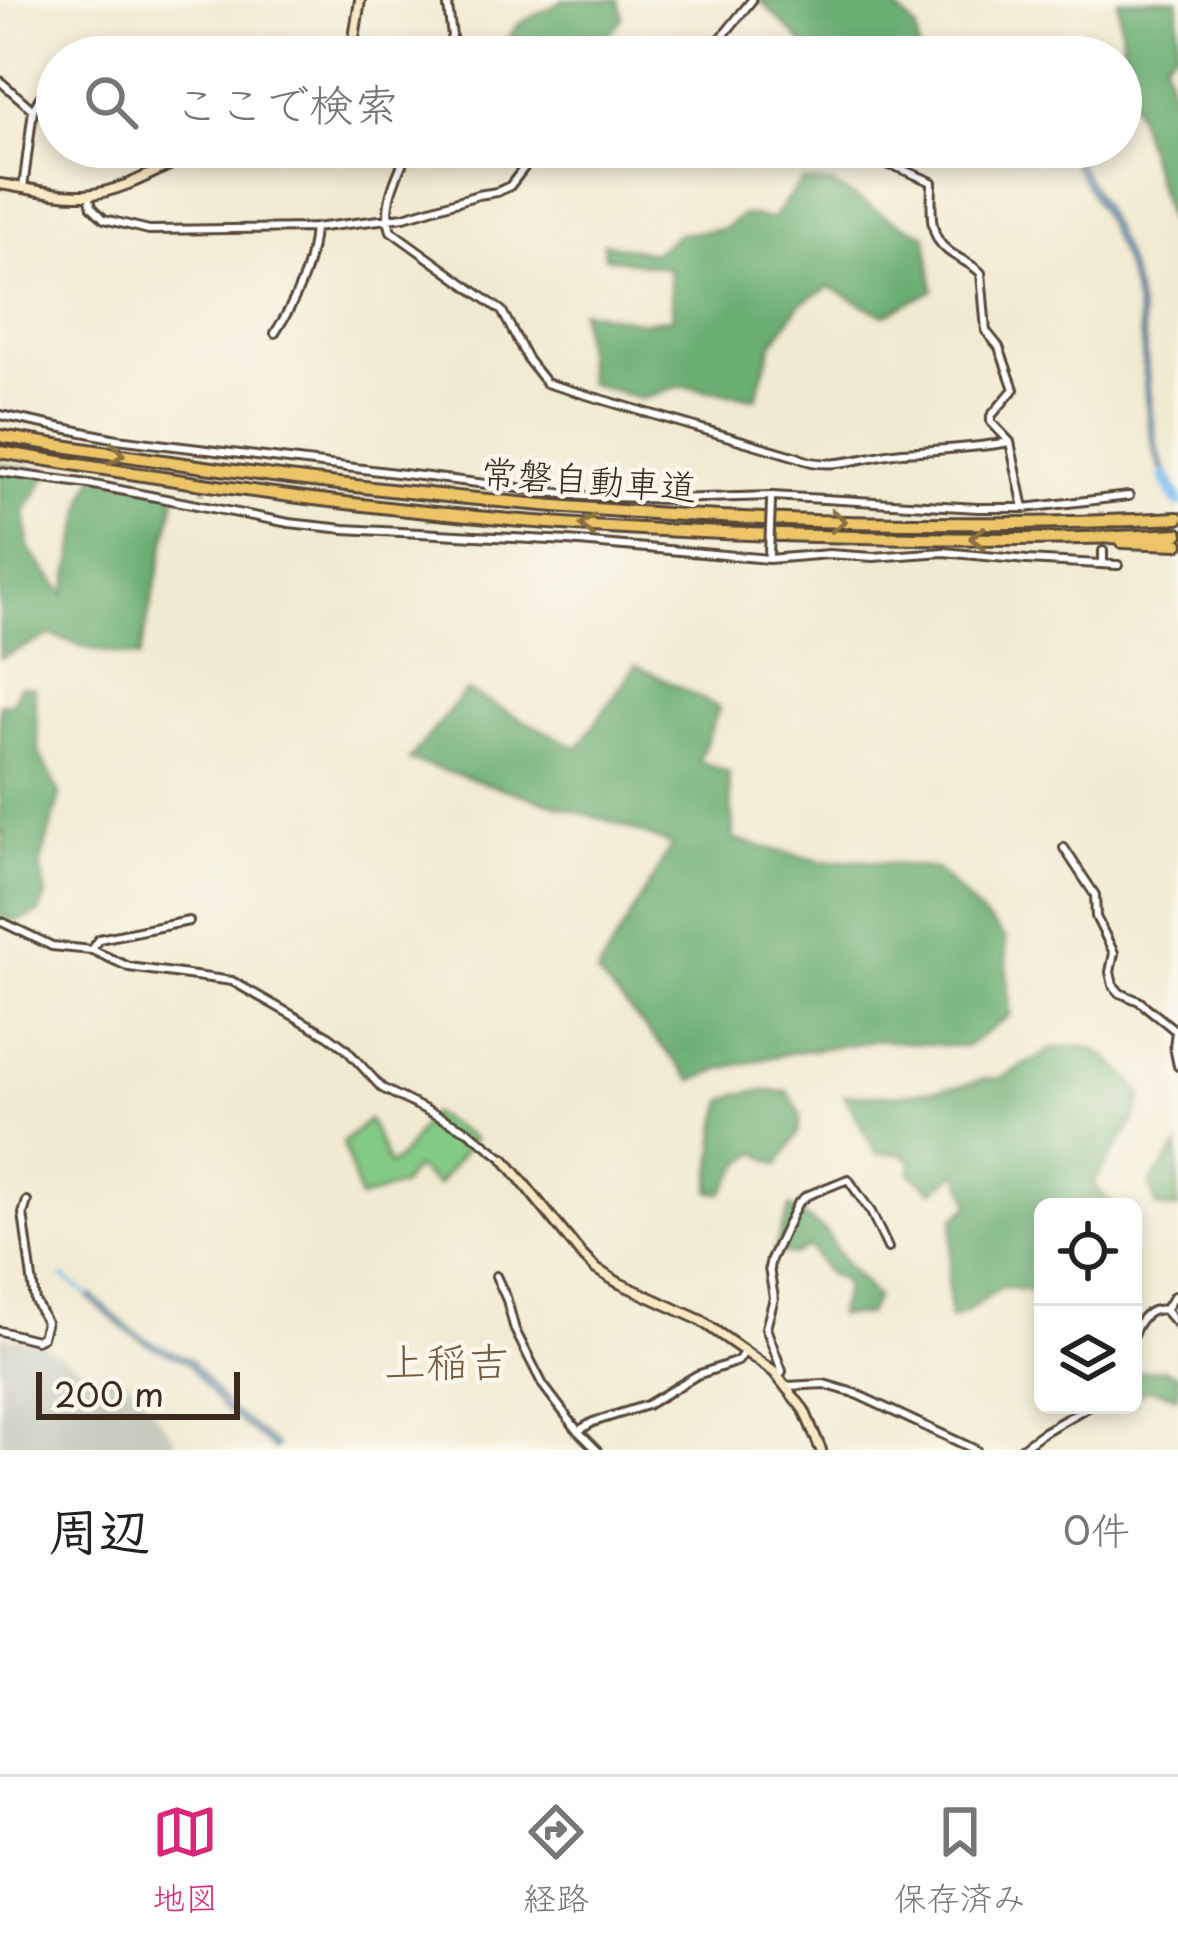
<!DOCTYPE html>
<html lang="ja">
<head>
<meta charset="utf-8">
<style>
	body { margin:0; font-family:"Playpen Sans","Klee One",sans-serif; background:#f6f6f6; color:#222 }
	.controls { position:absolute; right:36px; bottom:36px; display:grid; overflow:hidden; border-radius:18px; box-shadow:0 6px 18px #0003 }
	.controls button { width:108px; height:108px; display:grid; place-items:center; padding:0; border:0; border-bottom:3px solid #e0e0e0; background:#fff; color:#222; font:60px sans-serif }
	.scale { position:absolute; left:36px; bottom:30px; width:204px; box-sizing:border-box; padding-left:12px; border:6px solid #3b2a1e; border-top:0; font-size:33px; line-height:42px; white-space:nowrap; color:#3b2a1e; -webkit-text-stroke:9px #fbf7ec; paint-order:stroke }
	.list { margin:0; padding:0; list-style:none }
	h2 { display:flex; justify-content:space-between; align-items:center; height:156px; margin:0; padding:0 48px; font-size:51px }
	h2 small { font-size:39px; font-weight:400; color:#767676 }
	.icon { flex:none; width:66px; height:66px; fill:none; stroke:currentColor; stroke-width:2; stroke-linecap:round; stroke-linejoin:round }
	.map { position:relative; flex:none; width:1178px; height:1450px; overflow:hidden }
	.search { position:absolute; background:#fff; box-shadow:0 6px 18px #0003; left:36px; right:36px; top:36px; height:132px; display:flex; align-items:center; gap:30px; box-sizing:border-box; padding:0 42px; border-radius:66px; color:#767676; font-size:45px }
	.sheet { height:324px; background:#fff }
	nav { display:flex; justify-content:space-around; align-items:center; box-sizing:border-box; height:168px; border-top:3px solid #e0e0e0; background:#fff; font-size:33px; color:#767676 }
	nav a { display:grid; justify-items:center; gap:6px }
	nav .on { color:#db2777 }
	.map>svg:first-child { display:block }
</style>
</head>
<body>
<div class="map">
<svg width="1178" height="1450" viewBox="0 0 1178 1450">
	<rect width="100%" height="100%" fill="#fbf7ec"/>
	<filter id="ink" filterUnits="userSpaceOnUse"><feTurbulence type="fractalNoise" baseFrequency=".00833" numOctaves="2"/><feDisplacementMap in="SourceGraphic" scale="24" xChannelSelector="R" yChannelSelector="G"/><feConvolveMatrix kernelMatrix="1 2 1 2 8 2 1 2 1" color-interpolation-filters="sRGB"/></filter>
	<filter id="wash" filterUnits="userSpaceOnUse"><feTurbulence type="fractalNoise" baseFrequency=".004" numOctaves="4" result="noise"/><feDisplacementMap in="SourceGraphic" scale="48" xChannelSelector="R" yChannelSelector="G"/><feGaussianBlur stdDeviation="2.7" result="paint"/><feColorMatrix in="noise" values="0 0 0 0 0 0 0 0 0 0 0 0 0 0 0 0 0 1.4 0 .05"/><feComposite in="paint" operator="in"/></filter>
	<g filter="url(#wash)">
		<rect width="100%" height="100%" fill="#f1ead2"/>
		<!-- industrial -->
		<path fill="#c3c6b9" d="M0,1335L43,1344L90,1373L126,1378L174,1437L172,1450H0Z"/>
		<!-- green -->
		<path fill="#83ca85" stroke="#5f7a52" stroke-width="3" d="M431,1113L474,1139L437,1185L415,1168L401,1185L360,1199L343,1142L369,1120L389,1165L400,1158Z"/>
		<!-- forest -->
		<path fill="#6aae72" stroke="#526c48" stroke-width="3" d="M565,0H618L623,17L611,33L595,34L578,54L556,47L540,49L506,41L519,24Z
			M760,0H888L916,28L920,57H816Z
			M1118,0H1178V48L1164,60L1178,118V236L1173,237L1127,81Z
			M802,181L832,184L898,223L926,235L933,290L884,315L829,287L801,303L772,344L756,398L681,386L642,399L588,383L580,310L642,322L673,318L669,268L605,257L603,243L653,253L679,234L723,229L743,215L772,219Z
			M0,464L50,471L25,511L29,549L65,595L86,496L94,477L177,490L139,658L91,649L51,635L0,658Z
			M636,665L719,708L699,761L728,772L734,840L824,862L858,860L936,869L1005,938L1010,1015L966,1047L879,1040L790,1053L720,1069L693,1081L597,974L672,845L619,824L409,760L466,691L578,748Z
			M20,686L34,688L39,753L60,795L40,866L46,895L39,913L13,922L0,916C0,887 3,861 3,832L0,833V704L12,703Z
			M1081,1046C1109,1051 1126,1075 1143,1095L1134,1121L1093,1184L1115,1207H1043V1292L1001,1287L968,1311L950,1319L948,1282L954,1219L971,1205L959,1172L933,1191L910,1173L912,1163L902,1153L877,1154L844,1095H896L961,1086L984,1079L1001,1078L1054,1048Z
			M761,1091L788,1092L801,1115L798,1133L778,1165L757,1153L744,1161L722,1193L710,1191L718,1123L724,1101L738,1094Z
			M1178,1147V1209L1157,1207L1150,1184Z
			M790,1207L825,1231L845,1263L876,1297L867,1315H837L845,1290L842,1279L828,1274L809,1247L794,1255L774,1252Z
			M1162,1369L1178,1375V1396L1148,1389L1135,1396L1133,1373Z"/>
		<!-- water -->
		<path fill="#7bbdf0" stroke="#5b7487" stroke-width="3" d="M1064,147H1069C1097,196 1127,246 1139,302C1153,367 1142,422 1171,486L1168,487C1138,424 1149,380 1138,316C1128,255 1094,199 1064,147Z
			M91,1295L129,1328L151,1342L190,1359L227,1406L277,1446L274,1449L224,1409L187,1362L149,1345L127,1331L88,1298Z"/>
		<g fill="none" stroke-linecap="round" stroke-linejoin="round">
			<!-- stream -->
			<path stroke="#7bbdf0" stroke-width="3" d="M62,1276L89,1296"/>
			<!-- river -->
			<path stroke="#7bbdf0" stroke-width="12" d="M1165,477L1178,502"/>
		</g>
	</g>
	<g filter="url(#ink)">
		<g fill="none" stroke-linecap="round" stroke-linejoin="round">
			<!-- street-tunnel -->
			<path stroke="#cdc4ae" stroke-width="6" stroke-dasharray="6 3" stroke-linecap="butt" d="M426,483L427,522
				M201,496L208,459
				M1101,511L1103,551"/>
			<defs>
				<path id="street" d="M353,46L383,57
					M445,57L452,36L448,7L450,0
					M699,57L722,37L752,0
					M0,81L33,110L23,188
					M33,110L57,67
					M410,147C399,171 381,204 391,231L502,311L528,360L546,383L797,457C829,473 868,455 902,452C938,450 974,448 1010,442
					M696,147H703
					M748,147L781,162L806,159L839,150L899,168L932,182C932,205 927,235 947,250C958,259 971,263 981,273L986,331L999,347L1014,389L991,416V422L1010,442L1024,508
					M89,195L92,207L104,219L149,230L314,228L404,217L478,195L497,192L510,186L530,160L564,147
					M275,333C296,300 311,268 314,228
					M0,415L117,439L584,496L670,499L772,496L978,508H1024L1129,496
					M0,472L89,484L289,523L344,529L568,541L769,559L829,554L873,557L944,552L1027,560L1118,565
					M1103,563V551
					M1064,848L1095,895L1096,917L1114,953L1110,972L1113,985L1120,993L1139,1001L1176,1031L1174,1047L1178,1066
					M0,921L52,946L92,950L129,967L232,981L329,1036L345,1048L382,1088L468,1131L504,1159
					M92,950L99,939L189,921
					M496,1276L507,1300L515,1330L543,1385L578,1431L597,1450
					M1165,1310L1178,1325
					M1165,1310L1174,1296
					M0,1331L36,1340L42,1337L46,1322L35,1301L23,1214L27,1201
					M1133,1335C1139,1320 1148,1307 1165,1310
					M779,1377L782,1371L766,1328L774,1298L769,1268L771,1259L797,1204L806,1196L848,1179L871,1212L888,1248
					M787,1386L824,1384L854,1393L976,1450
					M578,1431L593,1422L647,1405L697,1375L738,1361L745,1351
					M1019,1450L1042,1433L1091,1405"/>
				<path id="secondary" d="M351,57L360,0
					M0,184C27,188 57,196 85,195C127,192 169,162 208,147
					M504,1159L580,1253L596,1269L619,1283L700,1320L774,1372L804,1410L821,1450"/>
				<path id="highway" d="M0,436C391,500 781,538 1178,518
					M0,452C173,481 348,507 523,521C635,530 747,535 860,537C965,539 1072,541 1178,534
					M1122,542L1178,544"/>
			</defs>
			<!-- street casing -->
			<use href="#street" stroke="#564739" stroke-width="12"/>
			<!-- secondary casing -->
			<use href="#secondary" stroke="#564739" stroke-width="14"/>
			<!-- highway casing -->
			<use href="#highway" stroke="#564739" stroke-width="16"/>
			<!-- street -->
			<use href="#street" stroke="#fff" stroke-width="6"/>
			<!-- secondary -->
			<use href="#secondary" stroke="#f8e8c3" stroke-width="8"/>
			<!-- highway -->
			<use href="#highway" stroke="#edc569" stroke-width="10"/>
			<defs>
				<path id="street-bridge" d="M769,555L771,501"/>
			</defs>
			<!-- street-bridge casing -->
			<use href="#street-bridge" stroke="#564739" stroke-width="12" stroke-linecap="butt"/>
			<!-- street-bridge -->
			<use href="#street-bridge" stroke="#fff" stroke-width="6"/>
		</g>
		<!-- one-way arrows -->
		<defs><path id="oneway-chevron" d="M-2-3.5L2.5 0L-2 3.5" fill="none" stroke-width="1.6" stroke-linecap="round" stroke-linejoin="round" transform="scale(3)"/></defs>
		<g stroke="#8b7040">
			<use href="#oneway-chevron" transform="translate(116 454) rotate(9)"/>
			<use href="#oneway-chevron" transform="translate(838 521) rotate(1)"/>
			<use href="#oneway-chevron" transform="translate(588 525) rotate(-176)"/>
			<use href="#oneway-chevron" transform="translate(978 538) rotate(-180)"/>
		</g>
	</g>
	<g text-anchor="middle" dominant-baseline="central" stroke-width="9" stroke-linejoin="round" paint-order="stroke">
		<!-- street labels -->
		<g font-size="36" fill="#3b2a1e" stroke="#fbf7ec">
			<text transform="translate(589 478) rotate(4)">常磐自動車道</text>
		</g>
		<!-- quarter labels -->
		<g font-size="42" fill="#755b41" stroke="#fbf7ec">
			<text x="447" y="1359">上稲吉</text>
		</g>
	</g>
</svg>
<div class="controls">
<button><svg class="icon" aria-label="locate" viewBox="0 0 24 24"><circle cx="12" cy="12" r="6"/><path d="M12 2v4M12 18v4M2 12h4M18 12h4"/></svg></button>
<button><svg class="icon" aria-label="layers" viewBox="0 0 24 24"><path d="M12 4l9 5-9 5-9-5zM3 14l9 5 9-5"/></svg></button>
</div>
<div class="scale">200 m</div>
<div class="search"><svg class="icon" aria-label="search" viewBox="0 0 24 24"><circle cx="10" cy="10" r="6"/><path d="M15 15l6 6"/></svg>ここで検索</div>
</div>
<section class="sheet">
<h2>周辺<small>0件</small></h2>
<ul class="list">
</ul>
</section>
<nav>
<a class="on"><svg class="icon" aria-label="map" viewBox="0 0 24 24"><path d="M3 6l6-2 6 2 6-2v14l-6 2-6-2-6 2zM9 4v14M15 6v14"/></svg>地図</a>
<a><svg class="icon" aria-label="directions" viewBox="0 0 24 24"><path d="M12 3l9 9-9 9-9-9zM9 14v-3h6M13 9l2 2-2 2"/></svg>経路</a>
<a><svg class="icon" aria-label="saved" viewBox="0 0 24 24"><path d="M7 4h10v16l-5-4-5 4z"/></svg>保存済み</a>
</nav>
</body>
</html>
